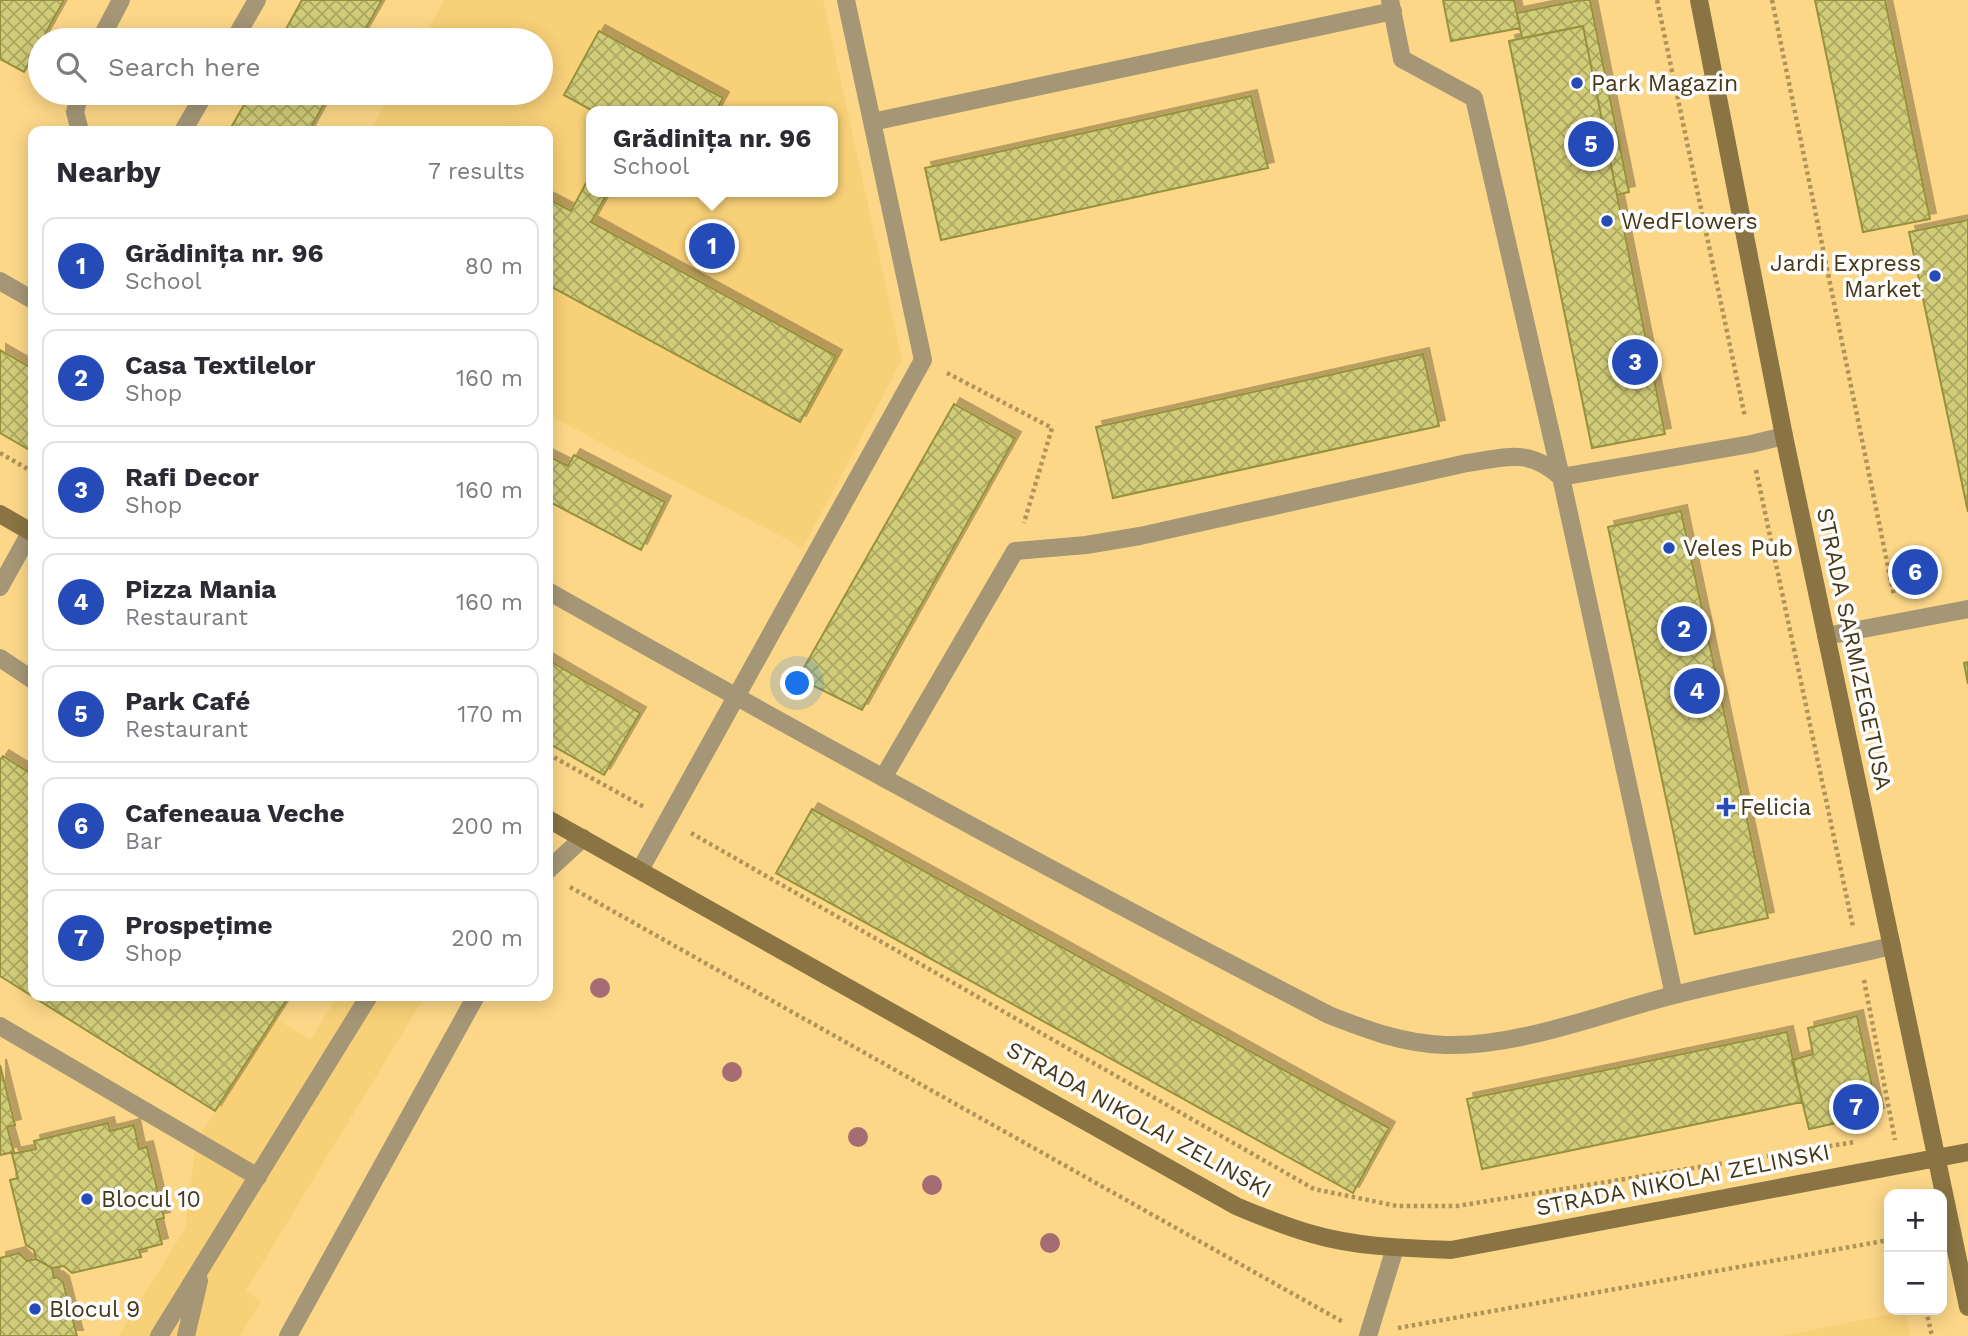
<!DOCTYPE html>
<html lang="en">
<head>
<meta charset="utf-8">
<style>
	body { margin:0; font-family:"Work Sans",sans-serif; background:#f2f2f3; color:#2b2b33 }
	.controls { position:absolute; right:21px; bottom:21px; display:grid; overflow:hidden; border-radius:14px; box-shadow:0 4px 18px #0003 }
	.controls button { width:63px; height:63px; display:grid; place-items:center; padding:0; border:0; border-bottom:2px solid #e1e1e2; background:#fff; color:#2b2b33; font:35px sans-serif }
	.you { position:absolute; left:798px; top:684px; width:24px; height:24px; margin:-18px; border:5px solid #fff; border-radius:50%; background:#1a73e8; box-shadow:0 0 0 10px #1a73e833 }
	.badge { display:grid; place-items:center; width:46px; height:46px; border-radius:50%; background:#254bb9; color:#fff; font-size:23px; font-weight:700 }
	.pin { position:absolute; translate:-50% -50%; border:4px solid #fff; box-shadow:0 2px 7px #0006 }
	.popup { position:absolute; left:586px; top:106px; width:252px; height:91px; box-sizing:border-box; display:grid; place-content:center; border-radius:14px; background:#fff; filter:drop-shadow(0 2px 5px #0005); font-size:23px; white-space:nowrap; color:#7c7c81 }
	.popup b { font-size:26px; color:#2b2b33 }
	.popup::after { content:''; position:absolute; left:50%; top:100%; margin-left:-14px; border:14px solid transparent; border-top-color:#fff }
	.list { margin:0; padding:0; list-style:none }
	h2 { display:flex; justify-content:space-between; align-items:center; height:91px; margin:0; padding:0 28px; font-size:30px }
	h2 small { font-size:23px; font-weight:400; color:#7c7c81 }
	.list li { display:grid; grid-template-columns:46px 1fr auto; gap:21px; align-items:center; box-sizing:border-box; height:98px; margin:0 14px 14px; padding:0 14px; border:2px solid #e1e1e2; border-radius:14px }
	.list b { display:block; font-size:26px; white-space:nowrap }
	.list p { margin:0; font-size:23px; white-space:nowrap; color:#7c7c81 }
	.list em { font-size:23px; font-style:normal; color:#7c7c81 }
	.icon { flex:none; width:38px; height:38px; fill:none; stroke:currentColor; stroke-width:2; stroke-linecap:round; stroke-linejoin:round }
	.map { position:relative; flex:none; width:1968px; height:1336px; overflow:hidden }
	.search { position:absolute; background:#fff; box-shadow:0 4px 18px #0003; left:28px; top:28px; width:525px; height:77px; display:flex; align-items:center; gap:18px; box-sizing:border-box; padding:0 24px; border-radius:38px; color:#7c7c81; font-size:26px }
	.panel { position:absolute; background:#fff; box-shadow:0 4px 18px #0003; left:28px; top:126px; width:525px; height:875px; border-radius:14px }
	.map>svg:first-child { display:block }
</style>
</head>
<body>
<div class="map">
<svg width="1968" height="1336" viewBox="0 0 1968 1336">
	<defs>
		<pattern id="building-cross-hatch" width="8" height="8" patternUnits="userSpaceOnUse" patternTransform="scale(1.75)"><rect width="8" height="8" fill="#d1cc78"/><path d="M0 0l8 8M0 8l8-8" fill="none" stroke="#aba761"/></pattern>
		<filter id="shadow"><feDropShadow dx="6" dy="-6" stdDeviation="0" flood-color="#0004"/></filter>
	</defs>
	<rect width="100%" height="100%" fill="#fcd788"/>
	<!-- built -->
	<path fill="#f8d078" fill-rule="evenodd" d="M444,0H823L902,360L803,548L548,415V131H370L392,93H541V40H422ZM591,111H833V192H591Z
		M338,996H425L246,1290L261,1302L240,1336H118L185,1229L196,1142L273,1017L310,1040Z
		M1905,1311L1910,1336H1782Z"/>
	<!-- building -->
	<path fill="url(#building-cross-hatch)" stroke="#97913d" stroke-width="2" filter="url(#shadow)" d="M0,0H64L24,72L0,59Z
		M302,0H382L359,40H280Z
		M1443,0H1514L1520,28L1451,41Z
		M1581,0H1590L1629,192L1617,195L1583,26L1522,38L1517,13Z
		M1815,0H1885L1930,219L1863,232Z
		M1583,26L1665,434L1592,448L1509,41Z
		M599,31L723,98L716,111H593L564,95Z
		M251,93H330L309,131H229Z
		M1251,96L1268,168L941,240L925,168Z
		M591,174V192H608L591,222L836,356L800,422L548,285V199L571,211Z
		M1968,220V512L1909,232Z
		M0,350L33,369V452L0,433Z
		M1423,354L1439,426L1113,498L1096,427Z
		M954,404L1015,438L862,710L798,678Z
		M574,455L665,502L641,550L548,501V456L568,466Z
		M1681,511L1768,918L1695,934L1608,527Z
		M548,660L640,713L604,775L548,743Z
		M1968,662V684L1964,663Z
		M3,756L33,775V996H289L215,1111L0,976V760Z
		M812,809L1389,1128L1353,1193L776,873Z
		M1857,1016L1878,1114L1809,1129L1792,1060L1813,1054L1808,1028Z
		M1787,1032L1802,1102L1482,1169L1467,1099Z
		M0,1065L15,1125L7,1127L14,1152L0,1155Z
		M108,1123L110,1131L134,1125L139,1149L147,1147L164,1218L156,1220L162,1244L139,1250L141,1257L72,1273L64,1266L52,1268L36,1259L34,1250L26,1245L10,1180L18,1178L12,1154L36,1149L34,1141Z
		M19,1253L27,1261L36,1259L52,1268L54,1278L57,1277L63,1282L77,1336H0V1258Z"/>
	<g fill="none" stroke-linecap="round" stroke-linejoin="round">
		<!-- path -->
		<path stroke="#af9458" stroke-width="4.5" stroke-dasharray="3.5 3.5" stroke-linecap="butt" d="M1657,0L1745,417
			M1772,0L1894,596
			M947,373L1052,428L1024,523
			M0,453L33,472
			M1756,470L1853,927
			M548,754L644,807
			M691,833L1314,1189L1397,1206H1457L1855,1142
			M570,887L1343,1322
			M1864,980L1895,1140
			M1926,1310L1932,1336
			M1398,1328L1889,1240"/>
		<!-- lane -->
		<path stroke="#a59676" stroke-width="18" d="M1390,0L1402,59L1474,98L1561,477L1674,995
			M100,40L121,0
			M234,40L257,0
			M872,122L1393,11
			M80,131L75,112L80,93
			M183,131L205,93
			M0,281L33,300
			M0,587L31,531
			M548,591C806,737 1065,879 1329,1015C1367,1030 1404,1044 1446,1045C1519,1047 1603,1013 1674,995C1746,977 1819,963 1892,946
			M1826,636L1968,609
			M0,658L33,680
			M883,778L1015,551L1086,545L1140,536L1467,463C1507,457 1529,448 1561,477L1751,444L1784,436
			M548,870L583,838
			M640,870L923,360L846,0
			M0,1026L258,1177
			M159,1336L369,996
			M186,1336L199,1281
			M288,1336L476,996
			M1368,1336L1395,1248"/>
		<!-- secondary -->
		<path stroke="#8a7443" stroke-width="18" d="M1699,0L1784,436L1968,1307
			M0,514L33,533
			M548,819L1236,1206C1260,1216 1286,1227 1312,1234C1357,1247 1404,1248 1451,1250L1968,1152"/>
	</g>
	<!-- trees -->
	<g fill="#a56d73">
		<circle cx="600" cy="988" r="10"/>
		<circle cx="732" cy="1072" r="10"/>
		<circle cx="858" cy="1137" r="10"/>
		<circle cx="932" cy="1185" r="10"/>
		<circle cx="1050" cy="1243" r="10"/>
	</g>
	<!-- markers -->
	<g fill="#254bb9" stroke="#fdfdfd" stroke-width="2.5">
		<circle cx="1577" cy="83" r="7"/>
		<circle cx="1607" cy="221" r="7"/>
		<circle cx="1935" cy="276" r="7"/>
		<circle cx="1669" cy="548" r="7"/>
		<path d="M1722.5 796.5h7v7h7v7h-7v7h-7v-7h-7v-7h7z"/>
		<circle cx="87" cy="1199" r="7"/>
		<circle cx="35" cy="1309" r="7"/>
	</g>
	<g text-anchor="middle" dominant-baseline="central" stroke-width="7" stroke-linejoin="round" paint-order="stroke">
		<!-- poi labels -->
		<g font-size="23" fill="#473817" stroke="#fdfdfd" text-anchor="start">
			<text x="1591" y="83">Park Magazin</text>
			<text x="1621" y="221">WedFlowers</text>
			<text x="1921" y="263" text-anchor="end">Jardi Express<tspan x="1921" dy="26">Market</tspan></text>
			<text x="1683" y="548">Veles Pub</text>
			<text x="1740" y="807">Felicia</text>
			<text x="101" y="1199">Blocul 10</text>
			<text x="49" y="1309">Blocul 9</text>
		</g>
		<!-- street labels -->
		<g font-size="23" fill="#473817" stroke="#fdfdfd">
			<text transform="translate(1854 649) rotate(78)">STRADA SARMIZEGETUSA</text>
			<text transform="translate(1139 1120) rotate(29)">STRADA NIKOLAI ZELINSKI</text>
			<text transform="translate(1683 1180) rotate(-11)">STRADA NIKOLAI ZELINSKI</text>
		</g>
	</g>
</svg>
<div class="controls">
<button>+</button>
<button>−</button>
</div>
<div class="you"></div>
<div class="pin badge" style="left:712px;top:246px">1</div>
<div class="popup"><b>Grădinița nr. 96</b>School</div>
<div class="pin badge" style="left:1684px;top:629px">2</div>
<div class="pin badge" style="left:1635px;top:362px">3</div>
<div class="pin badge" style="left:1697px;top:691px">4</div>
<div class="pin badge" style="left:1591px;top:144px">5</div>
<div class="pin badge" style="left:1915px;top:572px">6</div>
<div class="pin badge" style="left:1856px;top:1107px">7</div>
<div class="search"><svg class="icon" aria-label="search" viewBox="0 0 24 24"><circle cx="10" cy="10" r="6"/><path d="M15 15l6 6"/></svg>Search here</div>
<section class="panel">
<h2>Nearby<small>7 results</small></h2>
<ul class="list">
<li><span class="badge">1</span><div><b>Grădinița nr. 96</b><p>School</p></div><em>80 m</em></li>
<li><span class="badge">2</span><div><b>Casa Textilelor</b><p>Shop</p></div><em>160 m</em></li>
<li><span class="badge">3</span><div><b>Rafi Decor</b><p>Shop</p></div><em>160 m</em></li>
<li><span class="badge">4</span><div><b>Pizza Mania</b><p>Restaurant</p></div><em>160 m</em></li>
<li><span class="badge">5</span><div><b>Park Café</b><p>Restaurant</p></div><em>170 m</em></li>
<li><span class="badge">6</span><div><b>Cafeneaua Veche</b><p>Bar</p></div><em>200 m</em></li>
<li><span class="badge">7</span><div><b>Prospețime</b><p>Shop</p></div><em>200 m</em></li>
</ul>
</section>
</div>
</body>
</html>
